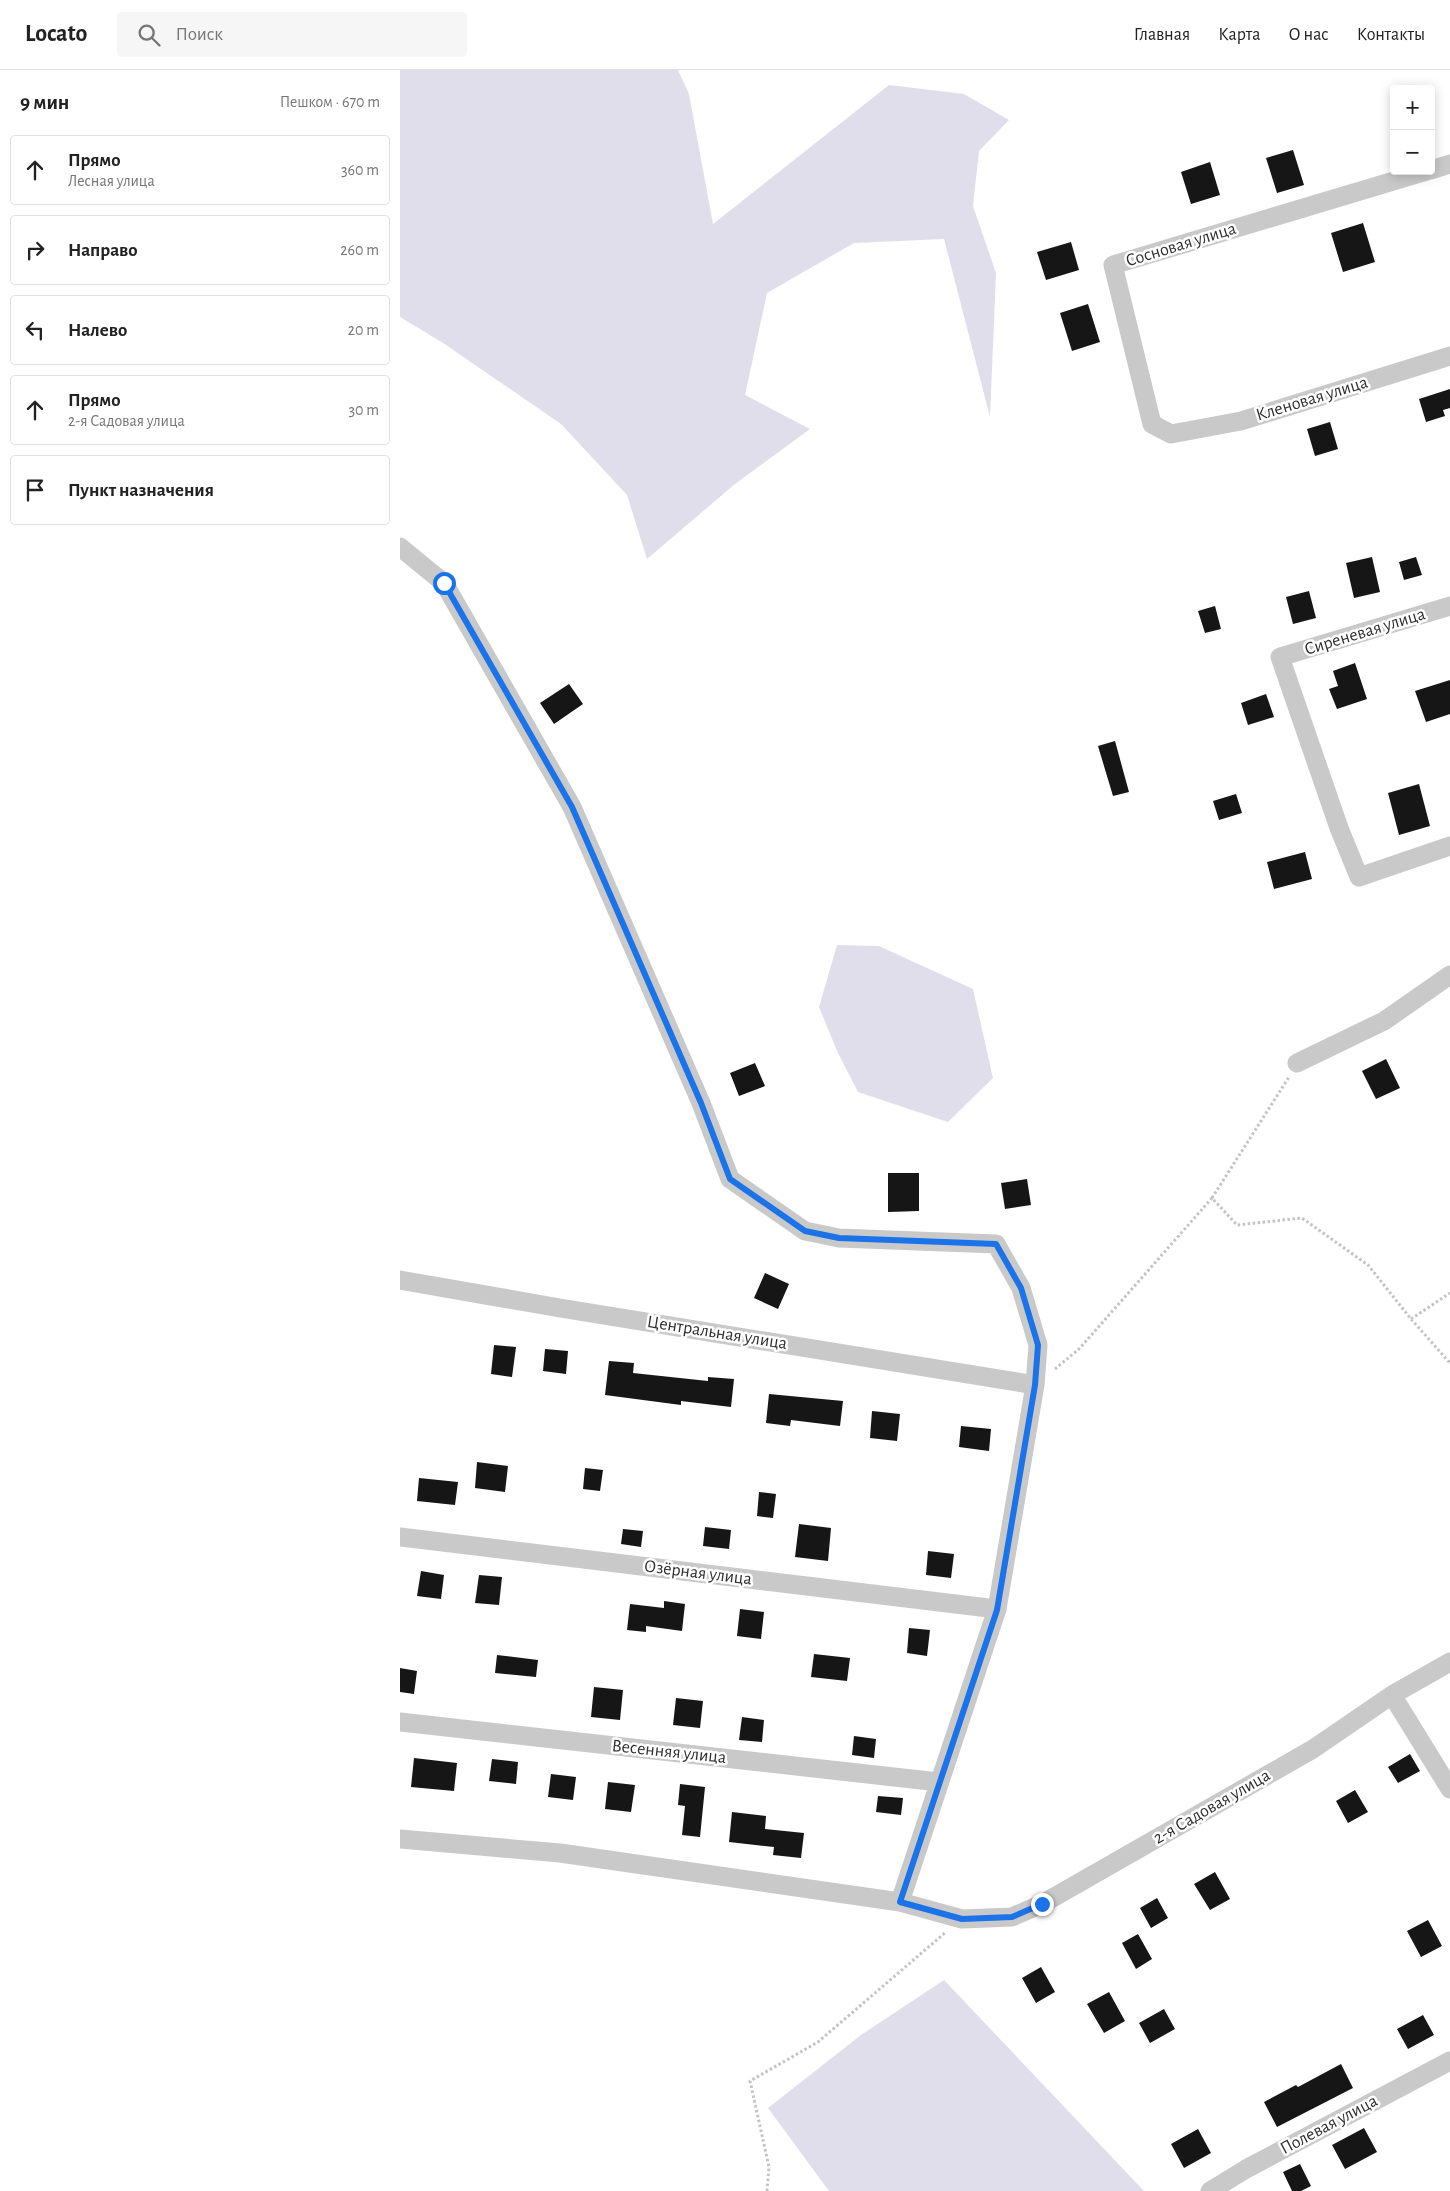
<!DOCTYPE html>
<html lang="ru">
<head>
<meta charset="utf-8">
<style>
	body { margin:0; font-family:"Alegreya Sans",sans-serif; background:#f6f6f6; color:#222 }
	.controls { position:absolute; right:15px; top:15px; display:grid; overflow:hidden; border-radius:5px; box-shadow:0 2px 12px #0003 }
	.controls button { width:45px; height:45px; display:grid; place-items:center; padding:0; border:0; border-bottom:1px solid #e0e0e0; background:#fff; color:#222; font:25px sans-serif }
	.stop { position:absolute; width:15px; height:15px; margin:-11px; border:4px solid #1a73e8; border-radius:50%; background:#fff }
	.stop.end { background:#1a73e8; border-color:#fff; box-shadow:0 1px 5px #0008 }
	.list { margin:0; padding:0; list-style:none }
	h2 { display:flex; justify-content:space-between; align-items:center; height:65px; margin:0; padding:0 20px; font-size:21px }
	h2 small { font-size:16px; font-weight:400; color:#767676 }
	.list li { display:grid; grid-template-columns:32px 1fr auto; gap:15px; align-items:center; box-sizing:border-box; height:70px; margin:0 10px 10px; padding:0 10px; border:1px solid #e0e0e0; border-radius:5px }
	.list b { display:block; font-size:19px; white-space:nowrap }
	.list p { margin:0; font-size:16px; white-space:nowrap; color:#767676 }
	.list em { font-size:16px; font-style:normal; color:#767676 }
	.icon { flex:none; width:28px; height:28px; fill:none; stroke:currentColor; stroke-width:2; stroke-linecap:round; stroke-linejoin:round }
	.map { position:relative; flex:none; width:1050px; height:2121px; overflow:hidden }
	header { display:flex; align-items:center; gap:30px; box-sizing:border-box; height:70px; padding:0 25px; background:#fff; border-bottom:1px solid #e0e0e0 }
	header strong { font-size:24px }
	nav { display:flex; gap:28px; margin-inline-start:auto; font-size:18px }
	.search { width:350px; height:45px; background:#f6f6f6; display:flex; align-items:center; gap:12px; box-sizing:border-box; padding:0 18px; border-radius:5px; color:#767676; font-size:19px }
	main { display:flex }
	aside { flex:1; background:#fff }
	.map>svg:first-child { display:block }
</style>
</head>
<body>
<header>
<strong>Locato</strong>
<div class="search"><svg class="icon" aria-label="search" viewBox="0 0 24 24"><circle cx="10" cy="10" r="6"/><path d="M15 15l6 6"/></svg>Поиск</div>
<nav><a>Главная</a><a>Карта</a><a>О нас</a><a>Контакты</a></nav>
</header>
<main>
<aside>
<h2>9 мин<small>Пешком · 670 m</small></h2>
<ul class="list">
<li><svg class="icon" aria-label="ahead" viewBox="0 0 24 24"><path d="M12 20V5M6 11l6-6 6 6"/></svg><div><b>Прямо</b><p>Лесная улица</p></div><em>360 m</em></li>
<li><svg class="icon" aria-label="right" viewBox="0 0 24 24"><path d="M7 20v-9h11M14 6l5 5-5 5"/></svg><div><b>Направо</b></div><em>260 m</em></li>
<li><svg class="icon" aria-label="left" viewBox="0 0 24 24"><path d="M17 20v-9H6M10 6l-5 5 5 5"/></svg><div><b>Налево</b></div><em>20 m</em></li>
<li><svg class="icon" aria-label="ahead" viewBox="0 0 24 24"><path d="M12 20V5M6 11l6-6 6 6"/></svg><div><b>Прямо</b><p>2-я Садовая улица</p></div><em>30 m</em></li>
<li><svg class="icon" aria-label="arrive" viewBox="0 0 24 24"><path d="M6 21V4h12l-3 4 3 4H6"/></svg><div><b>Пункт назначения</b></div></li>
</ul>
</aside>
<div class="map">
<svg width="1050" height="2121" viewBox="0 0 1050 2121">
	<rect width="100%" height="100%" fill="#fff"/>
	<!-- green -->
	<path fill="#e1deeb" d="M0,0H278L289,24L313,154L489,15L564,24L609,50L579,81L573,136L596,203L590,347L544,169L454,173L367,223L345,325L410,359L335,414L247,489L227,425L161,354L43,273L0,247Z
		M437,875L479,876L573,919L593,1008L548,1052L458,1022L438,983L419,937Z
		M544,1910L744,2121H429L368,2038L461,1965Z"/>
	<!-- building -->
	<path fill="#161616" d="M893,80L904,115L877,123L866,88Z
		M810,92L820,125L791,134L781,102Z
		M963,153L975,192L943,202L931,163Z
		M671,172L679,200L646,210L637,182Z
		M688,234L700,272L672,281L660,243Z
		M1050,319V338L1043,340L1045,346L1026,352L1019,329Z
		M930,352L938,379L915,386L907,359Z
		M972,487L980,522L954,528L946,493Z
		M1016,487L1022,505L1004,510L999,492Z
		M909,521L916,548L893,554L886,527Z
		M815,536L821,559L805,563L798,541Z
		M955,593L967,629L937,639L929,619L938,616L933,601Z
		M1050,610V644L1026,652L1015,621Z
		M169,614L183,634L154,654L140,633Z
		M866,624L874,647L848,655L841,633Z
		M715,671L729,722L713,726L698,676Z
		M1019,714L1030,756L999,765L988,723Z
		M836,724L842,743L819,750L813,731Z
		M905,782L912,809L874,819L867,792Z
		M986,989L1000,1018L976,1029L962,1001Z
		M355,993L365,1016L339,1026L330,1003Z
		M488,1103H519V1141L488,1142Z
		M627,1109L631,1135L605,1139L601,1113Z
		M365,1203L389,1214L378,1239L354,1228Z
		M94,1275L116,1277L112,1307L91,1304Z
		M145,1279L168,1281L166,1304L143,1301Z
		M209,1291L234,1293L233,1303L308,1311V1307L334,1309L331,1337L281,1331V1335L205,1325Z
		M369,1324L443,1331L440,1356L391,1350L390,1356L366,1353Z
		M472,1341L500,1344L497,1371L470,1368Z
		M561,1356L591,1359L589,1381L559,1377Z
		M77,1392L108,1396L105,1422L75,1418Z
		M185,1398L203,1400L200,1421L183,1419Z
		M19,1408L58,1412L55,1435L17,1431Z
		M359,1422L376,1424L373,1448L357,1446Z
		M399,1454L431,1458L428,1491L395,1487Z
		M305,1457L331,1460L329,1479L303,1476Z
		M223,1459L243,1461L241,1477L221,1474Z
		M528,1481L554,1484L551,1508L526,1505Z
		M21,1501L44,1505L41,1529L17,1526Z
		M79,1505L102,1507L99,1535L75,1533Z
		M264,1531L285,1534L282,1561L246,1556V1562L227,1560L230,1534L264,1538Z
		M340,1539L364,1542L361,1569L337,1566Z
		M509,1558L530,1560L527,1586L507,1583Z
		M414,1584L450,1588L447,1611L411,1607Z
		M97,1585L138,1590L136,1607L95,1603Z
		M0,1598L17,1601L14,1624L0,1622Z
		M194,1617L223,1620L220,1650L191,1647Z
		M276,1628L303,1631L300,1658L273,1655Z
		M342,1647L364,1650L362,1672L339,1670Z
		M454,1666L476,1669L474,1688L452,1685Z
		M1010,1684L1020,1701L998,1713L988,1697Z
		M14,1688L57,1693L54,1721L11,1717Z
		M92,1689L118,1692L116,1714L89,1711Z
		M151,1704L176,1707L173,1730L148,1727Z
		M208,1712L235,1715L231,1742L205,1739Z
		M280,1714L305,1717L300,1767L282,1765L285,1736L278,1735Z
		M955,1720L968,1742L948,1753L936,1731Z
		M478,1726L503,1728L501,1745L476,1742Z
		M332,1742L366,1746L365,1759L404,1763L401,1788L373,1785L374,1777L329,1772Z
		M815,1802L830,1829L810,1840L794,1814Z
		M757,1828L768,1848L751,1858L740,1838Z
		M1028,1850L1042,1876L1021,1887L1007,1861Z
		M738,1864L752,1889L736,1899L722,1873Z
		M641,1897L655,1922L636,1933L622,1908Z
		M709,1922L725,1951L704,1963L687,1934Z
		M764,1939L775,1959L750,1973L739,1953Z
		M1023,1945L1034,1965L1008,1979L997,1959Z
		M941,1994L953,2018L877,2057L864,2032L896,2015L898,2017Z
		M964,2058L977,2082L945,2099L932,2075Z
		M798,2059L811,2083L784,2098L771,2074Z
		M900,2094L911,2116L901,2121H892L883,2102Z"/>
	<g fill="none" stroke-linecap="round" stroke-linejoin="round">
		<!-- path -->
		<path stroke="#c3c3c3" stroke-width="3" stroke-dasharray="2.5 2.5" stroke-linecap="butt" d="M812,1128L889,1007
			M1011,1249L1050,1223
			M655,1299L679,1279L812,1128L837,1155L902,1148L968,1195L1011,1249L1050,1293
			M367,2121L369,2097L350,2011L418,1972L546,1862"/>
		<!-- minor -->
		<path stroke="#c9c9c9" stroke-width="19" d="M1031,100L1050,94
			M1027,101L713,195L752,354L771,364L841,351L1050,286
			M0,477L44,513L172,737L301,1033L330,1109L405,1161L439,1168L596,1174L621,1218L638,1275L635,1315L597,1539L500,1832
			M1050,536L880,587L939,758L959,807L1050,776
			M897,993L984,951L1050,905
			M0,1210L160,1238L635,1315
			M0,1467L597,1539
			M992,1625L1050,1719
			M0,1652L539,1712
			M0,1769L160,1783L500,1832L562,1849L612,1847L642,1834L913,1679L992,1625L1050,1592
			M810,2121L846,2099L1050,1991"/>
	</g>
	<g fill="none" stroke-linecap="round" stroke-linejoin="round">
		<!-- route -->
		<path stroke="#1a73e8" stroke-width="6" d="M44,513L172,737L301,1033L330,1109L405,1161L439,1168L596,1174L621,1218L638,1275L635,1315L597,1540L500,1832L562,1849L612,1847L642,1834"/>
	</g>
	<g text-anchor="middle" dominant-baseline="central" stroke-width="5" stroke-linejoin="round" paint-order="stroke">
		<!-- street labels -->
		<g font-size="18" fill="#2f2f2f" stroke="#fff">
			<text transform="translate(781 175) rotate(-17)">Сосновая улица</text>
			<text transform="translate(912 329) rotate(-17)">Кленовая улица</text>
			<text transform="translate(965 562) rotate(-17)">Сиреневая улица</text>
			<text transform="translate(317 1263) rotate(9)">Центральная улица</text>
			<text transform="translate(298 1503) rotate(7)">Озёрная улица</text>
			<text transform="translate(269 1682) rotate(6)">Весенняя улица</text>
			<text transform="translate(812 1737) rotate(-30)">2-я Садовая улица</text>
			<text transform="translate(929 2055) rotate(-28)">Полевая улица</text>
		</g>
	</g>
</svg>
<div class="controls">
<button>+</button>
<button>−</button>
</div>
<div class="stop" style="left:44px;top:513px"></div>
<div class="stop end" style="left:642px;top:1834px"></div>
</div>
</main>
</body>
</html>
